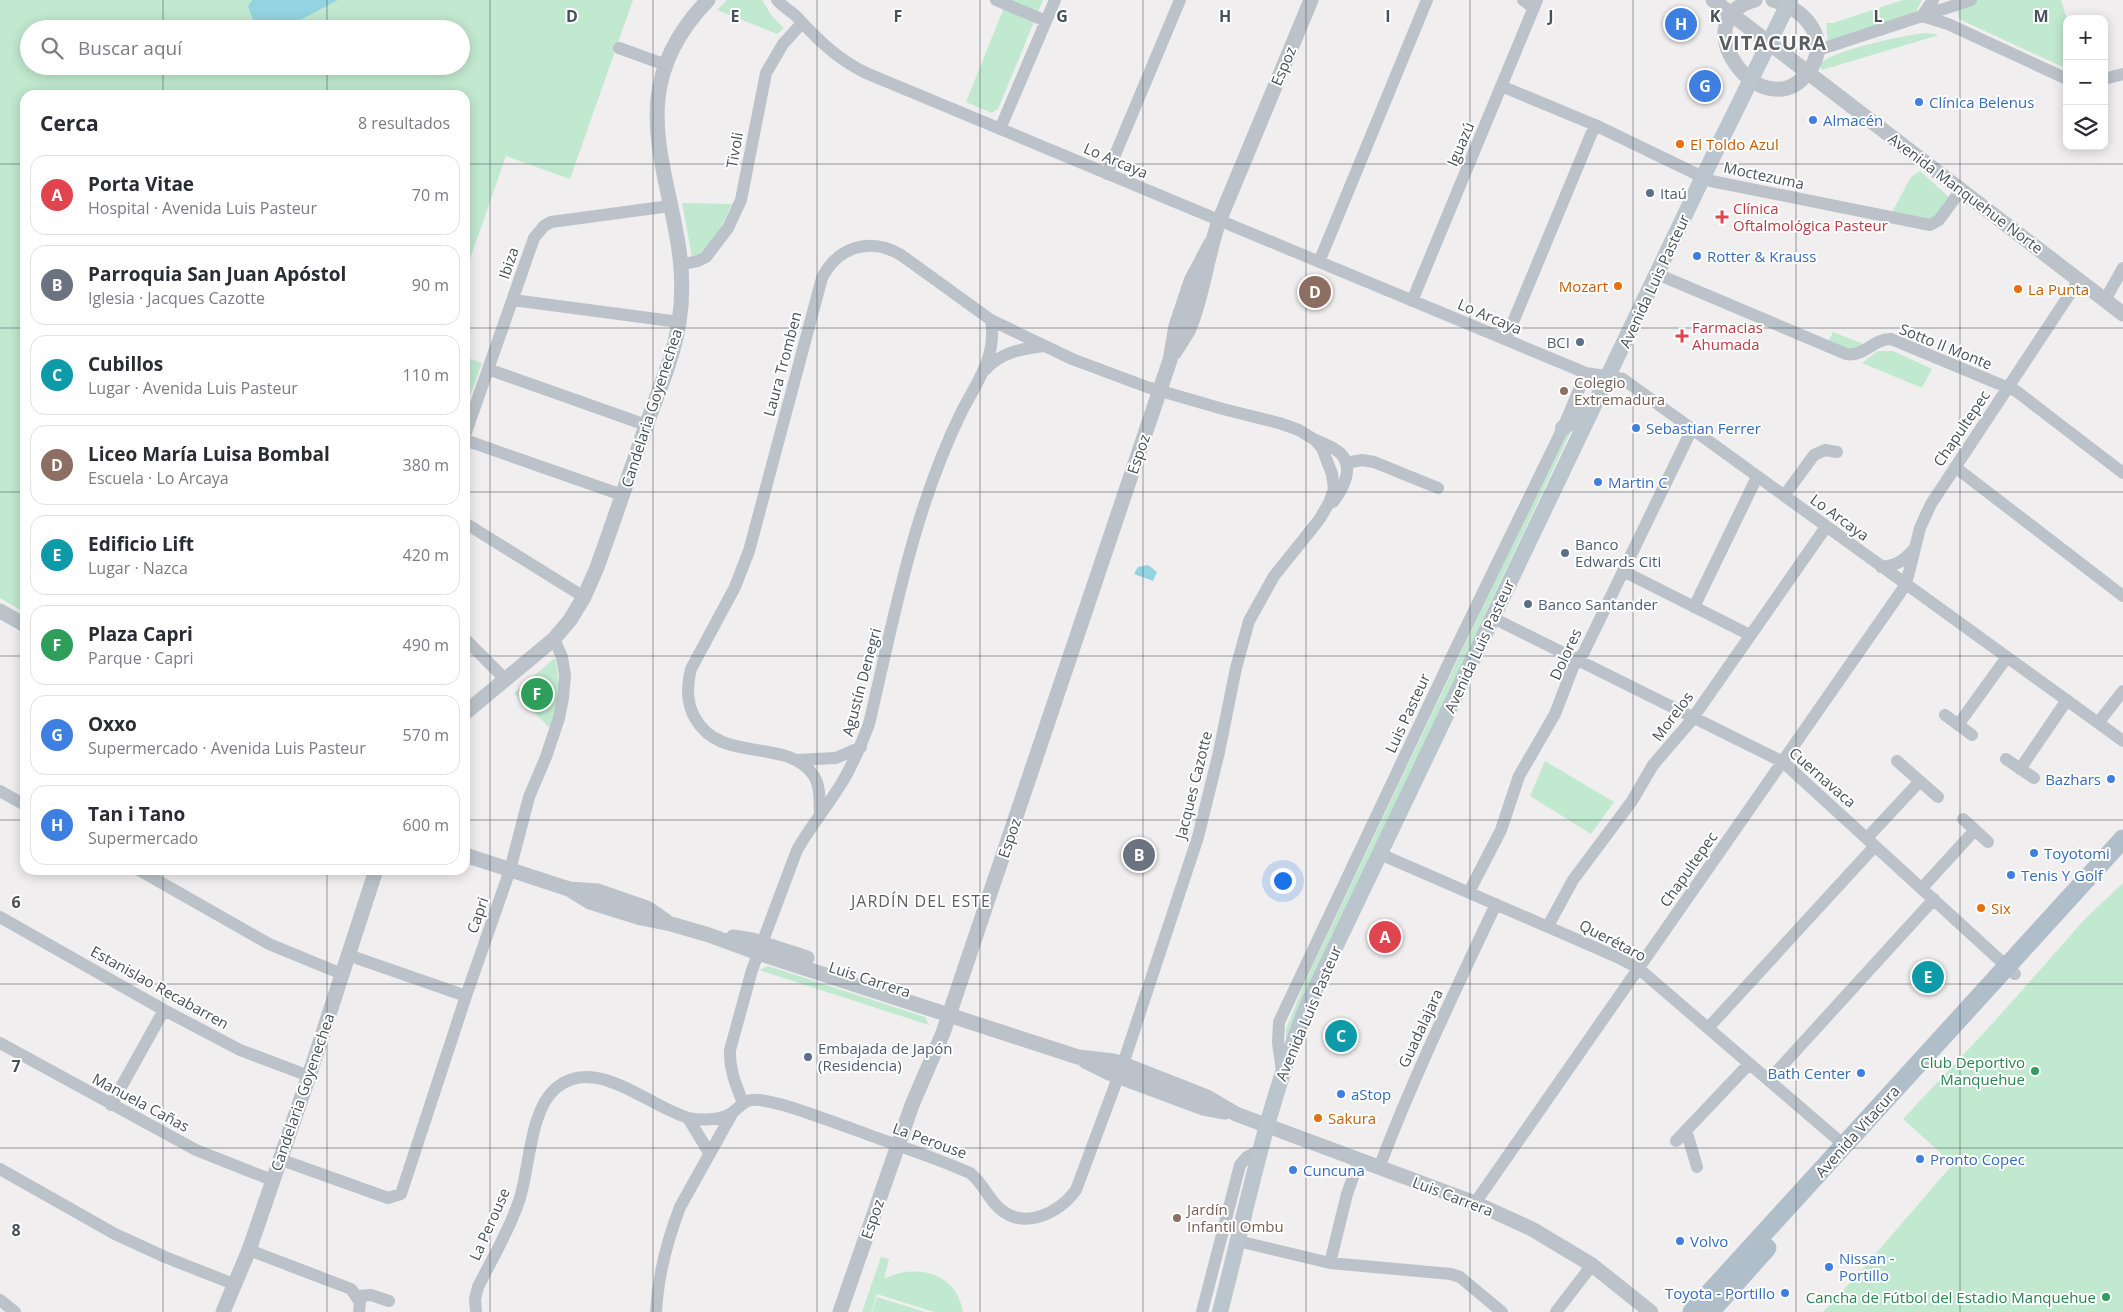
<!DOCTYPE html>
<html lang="es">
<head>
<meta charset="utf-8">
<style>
	body { margin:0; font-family:"Open Sans",sans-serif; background:#f2f2f3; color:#2b2b33 }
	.controls { position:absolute; right:15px; top:15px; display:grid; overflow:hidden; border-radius:10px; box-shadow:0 2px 12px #0003 }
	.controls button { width:45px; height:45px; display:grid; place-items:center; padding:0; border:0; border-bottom:1px solid #e1e1e2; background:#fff; color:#2b2b33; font:25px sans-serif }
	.you { position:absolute; left:1282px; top:880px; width:18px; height:18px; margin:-12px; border:4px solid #fff; border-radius:50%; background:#1a73e8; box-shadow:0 0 0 8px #1a73e833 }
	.badge { display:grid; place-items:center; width:32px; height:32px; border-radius:50%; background:#ea580c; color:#fff; font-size:16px; font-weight:700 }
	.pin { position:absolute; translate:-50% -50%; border:2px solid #fff; box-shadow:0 1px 5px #0006 }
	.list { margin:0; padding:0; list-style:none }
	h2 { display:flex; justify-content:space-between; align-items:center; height:65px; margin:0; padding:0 20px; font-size:21px }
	h2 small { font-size:16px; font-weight:400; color:#7c7c81 }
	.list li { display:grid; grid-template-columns:32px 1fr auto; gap:15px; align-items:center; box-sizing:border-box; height:80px; margin:0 10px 10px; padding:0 10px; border:1px solid #e1e1e2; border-radius:15px }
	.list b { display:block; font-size:19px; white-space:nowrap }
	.list p { margin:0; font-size:16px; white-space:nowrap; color:#7c7c81 }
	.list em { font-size:16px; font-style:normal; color:#7c7c81 }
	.icon { flex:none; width:28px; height:28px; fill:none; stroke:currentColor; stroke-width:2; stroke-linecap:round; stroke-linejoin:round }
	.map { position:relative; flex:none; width:2123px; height:1312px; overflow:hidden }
	.search { position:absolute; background:#fff; box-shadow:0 2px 12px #0003; left:20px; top:20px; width:450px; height:55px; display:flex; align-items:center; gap:12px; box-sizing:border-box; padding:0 18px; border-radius:28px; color:#7c7c81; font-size:19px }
	.panel { position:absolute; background:#fff; box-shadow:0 2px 12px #0003; left:20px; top:90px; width:450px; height:785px; border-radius:15px }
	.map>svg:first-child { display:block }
</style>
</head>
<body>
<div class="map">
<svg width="2123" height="1312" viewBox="0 0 2123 1312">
	<rect width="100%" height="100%" fill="#f0eeee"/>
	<!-- green -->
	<path fill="#c1e9cf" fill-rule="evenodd" d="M0,0H633L570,179L506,156L465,273V95H25V613L0,598ZM29,29H461V66H29Z
		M727,0H762L772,16L784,28L777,34L717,10Z
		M1007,0H1043L998,109L992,113L966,102Z
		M1903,0H1922L1916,12L1828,42L1826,23H1833Z
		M1955,0H2061L2067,19V69L1959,19Z
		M1927,33L1939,35L1822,70L1820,65C1827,51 1909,34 1927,33Z
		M1920,171L1950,198L1936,217L1931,219L1892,212L1911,177Z
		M682,203L732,204L714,241L693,263Z
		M1833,332L1866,345L1848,351L1828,342Z
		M1878,351H1893L1932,369L1922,388L1862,363Z
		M465,357L482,363L465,409Z
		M1574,425L1323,958L1286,1040V1029L1305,982L1567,429Z
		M555,658C561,683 557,704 551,729L514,693Z
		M1545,761L1614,802L1591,834L1530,796Z
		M2123,883V1312H1823L1860,1272L1953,1164L1903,1119L1993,1023L2085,919Z
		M768,966L925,1017L929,1025L759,970Z
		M881,1257L889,1259L884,1279C915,1263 957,1272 963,1312H934L877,1294L871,1312H862Z
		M877,1297L925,1312H872Z"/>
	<!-- water -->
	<path fill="#93d4e1" d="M252,0H338L283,29H264L254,22L248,6Z
		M1148,565L1157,572L1153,581L1134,574L1138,567Z"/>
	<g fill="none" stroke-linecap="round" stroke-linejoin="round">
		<!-- minor -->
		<path stroke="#bbc2c9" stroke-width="12" d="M777,0C782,6 789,10 795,15C817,39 837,59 866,73L1586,373L1623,379L2123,741
			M996,0L1046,21
			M1523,0L1534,8
			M1933,0L1922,16L1948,24L2067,79
			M619,48L666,65
			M1818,50L1971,0
			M2104,79L2123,74
			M1501,86L1595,125L1711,181L1930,225L1939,220L1961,190
			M1000,129L1055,0
			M1107,174L1180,0
			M1319,262L1427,0
			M680,265L698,261L706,257L728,228L741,200L766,73L783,44L802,23
			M1657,274L1846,354C1863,358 1874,338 1891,339L2016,391L2123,473
			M513,300L679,322
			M2105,300L2123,268
			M1412,301L1537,0
			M1506,339L1595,125
			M488,369L646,425
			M985,370C1001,352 1021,349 1044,346
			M465,435L534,238L544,226L551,222L670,206
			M465,440L622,495
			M1316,440C1324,444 1334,447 1340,453C1355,467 1343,489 1333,502
			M1346,463L1362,460L1374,462L1438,488
			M1955,467L2123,596
			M1784,496L1814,455L1825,450L1837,452
			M465,523L584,597
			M1881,567C1897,566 1904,560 1914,549
			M1623,571L1750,635
			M1694,607L1757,477
			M1493,618L1783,762L2015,974
			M465,639L505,679
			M1945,715L1972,735
			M2098,723L2123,691
			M1958,725L2007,657
			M2006,759L2034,778
			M796,760L836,758L861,747
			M1897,761L1938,797
			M2020,769L2067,700
			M0,791L25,805
			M1963,819L1988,842
			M1867,838L1920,781
			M1380,854L1617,957L1638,968L1844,1145
			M139,870L269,944L342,974
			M1922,888L1975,830
			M1469,892L1501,830L1519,776L1555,714L1573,667L1584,652L1692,429
			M0,917L164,1010L240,1050L309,1076
			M1548,926L1573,880L1632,801L1653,765L1690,722L1826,527
			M348,955L466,996
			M1708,1028L1875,846
			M0,1043L196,1150L272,1180
			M1282,1071L1278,1043L1279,1022L1452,656L1563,428L1586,373
			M1769,1080L1934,899
			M743,1103C736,1085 729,1069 730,1050L752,970L797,850C810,827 827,807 841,784C853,765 861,745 869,724C894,618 913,510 962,411C978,380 997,356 991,320
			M111,1105L164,1010
			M688,1118L710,1154
			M1686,1130L1697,1167
			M1676,1141L1749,1064
			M279,1159L388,1198L401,1194L466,996L510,870L529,797L546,757L559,718L563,698L565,675L562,657L554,639
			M1379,1168C1413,1078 1455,991 1496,904
			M0,1169L115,1234L165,1257L236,1285
			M1475,1203L1900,593L1906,584L1920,528L1931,504L2079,280
			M1238,1241L1330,1263L1451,1274L1460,1277L1502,1312
			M249,1250L351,1289L360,1302L359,1312
			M1330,1263L1347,1194L1359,1160
			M358,1296L371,1295L389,1301
			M0,1300L15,1312
			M476,1312L475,1299L478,1287C492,1259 509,1231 519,1201C530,1169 529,1111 556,1088C596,1054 650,1108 689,1118C700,1121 724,1120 733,1112C742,1105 746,1098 759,1100C786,1103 826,1120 853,1129C892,1144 932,1156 970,1173C983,1183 988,1198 999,1208C1024,1231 1059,1213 1076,1190L1123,1064L1198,837L1219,752L1236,668L1249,621L1274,576L1319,520L1329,503L1334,489L1332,474L1322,448L1315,440L1299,430L1279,423L1223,409L1147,387L1072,359L991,320L901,255C871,237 838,246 822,278L749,551L735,587L691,669C687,686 686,702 695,718C721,765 787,736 814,776C821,787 819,802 820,814
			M656,1312C658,1275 667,1241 680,1207L733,1112
			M1202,1312L1240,1165L1247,1157L1260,1150
			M1556,1312L1592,1265"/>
		<!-- tertiary -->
		<path stroke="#bbc2c9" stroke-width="15" d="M1713,0L2123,314
			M1755,0C1680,19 1764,133 1809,71C1832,39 1805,9 1773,0
			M1174,353C1179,345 1185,337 1189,329C1203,295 1207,256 1219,221L1311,0
			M0,611L25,625
			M465,713L554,639L570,620L584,597L596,570C614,521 630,472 647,423C659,390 674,356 679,322C699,202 601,110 708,0
			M465,855L569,889L598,891L647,908L666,921
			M569,889L590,902L641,918L671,924L709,935L758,953L1078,1057L1114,1061L1123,1064L1207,1097L1236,1114L1475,1203L1532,1229L1592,1265L1651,1312
			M733,937L752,940L807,958
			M1085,1061L1109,1073L1203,1108L1225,1112
			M223,1312L249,1250L309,1076L376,870
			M840,1312L912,1105L943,1033L1170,360L1176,326L1191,281L1211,243"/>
		<!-- secondary -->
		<path stroke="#bbc5cd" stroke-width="16" d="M1563,428L1591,406
			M1220,1312C1247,1208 1267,1102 1309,1002L1703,177L1790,0"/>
		<!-- primary -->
		<path stroke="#b0bec9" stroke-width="19" d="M1692,1312L2123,839
			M1710,1312L1767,1248"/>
	</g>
	<!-- grid -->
	<path fill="none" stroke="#485159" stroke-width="1" stroke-opacity="0.55" d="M163,0V29M327,0V29M490,0V1312M653,0V1312M817,0V1312M980,0V1312M1143,0V1312M1306,0V1312M1470,0V1312M1633,0V1312M1796,0V1312M1960,0V1312M163,66V95M327,66V95M0,164H25M465,164H2123M0,328H25M465,328H2123M0,492H25M465,492H2123M0,656H25M465,656H2123M0,820H25M465,820H2123M163,870V1312M327,870V1312M0,984H2123M0,1148H2123"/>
	<!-- markers -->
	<g fill="#3f7fe0" stroke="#fff" stroke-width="2">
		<circle cx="1919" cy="102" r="5"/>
		<circle cx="1813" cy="120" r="5"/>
		<circle cx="1697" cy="256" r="5"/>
		<circle cx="1636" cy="428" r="5"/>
		<circle cx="1598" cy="482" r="5"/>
		<circle cx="2111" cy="779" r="5"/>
		<circle cx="2034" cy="853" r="5"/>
		<circle cx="2011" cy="875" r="5"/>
		<circle cx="1861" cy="1073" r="5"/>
		<circle cx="1341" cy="1094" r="5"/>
		<circle cx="1920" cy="1159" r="5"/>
		<circle cx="1293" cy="1170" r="5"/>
		<circle cx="1680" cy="1241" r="5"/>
		<circle cx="1829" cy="1267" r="5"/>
		<circle cx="1785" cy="1293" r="5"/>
	</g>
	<g fill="#e8710a" stroke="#fff" stroke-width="2">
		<circle cx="1680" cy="144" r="5"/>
		<circle cx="1618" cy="286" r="5"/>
		<circle cx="2018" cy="289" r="5"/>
		<circle cx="1981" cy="908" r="5"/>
		<circle cx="1318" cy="1118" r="5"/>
	</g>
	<g fill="#5c6f8a" stroke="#fff" stroke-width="2">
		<circle cx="1650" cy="193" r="5"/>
		<circle cx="1580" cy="342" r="5"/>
		<circle cx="1565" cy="553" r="5"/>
		<circle cx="1528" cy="604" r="5"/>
		<circle cx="808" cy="1057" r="5"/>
	</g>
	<g fill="#e0444e" stroke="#fff" stroke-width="2">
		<path d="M1719.5 209.5h5v5h5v5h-5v5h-5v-5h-5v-5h5z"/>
		<path d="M1679.5 328.5h5v5h5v5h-5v5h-5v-5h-5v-5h5z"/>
	</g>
	<g fill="#8d6e63" stroke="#fff" stroke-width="2">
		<circle cx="1564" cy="391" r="5"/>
		<circle cx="1177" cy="1218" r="5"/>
	</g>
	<g fill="#2e9e5b" stroke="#fff" stroke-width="2">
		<circle cx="2035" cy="1071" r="5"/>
		<circle cx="2106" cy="1297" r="5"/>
	</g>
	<g text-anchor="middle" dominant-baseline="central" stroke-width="4" stroke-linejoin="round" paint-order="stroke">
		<!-- street labels -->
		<g font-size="15" fill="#485159" stroke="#fff">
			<text transform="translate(1283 66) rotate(-67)">Espoz</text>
			<text transform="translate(1460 144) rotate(-67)">Iguazú</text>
			<text transform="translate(734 150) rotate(-80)">Tivoli</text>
			<text transform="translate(1116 160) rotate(23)">Lo Arcaya</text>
			<text transform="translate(1764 175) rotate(12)">Moctezuma</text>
			<text transform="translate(1966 193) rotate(37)">Avenida Manquehue Norte</text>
			<text transform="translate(508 263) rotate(-71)">Ibiza</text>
			<text transform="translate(1654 281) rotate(-65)">Avenida Luis Pasteur</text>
			<text transform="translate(1490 316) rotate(23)">Lo Arcaya</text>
			<text transform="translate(1946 346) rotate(22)">Sotto Il Monte</text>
			<text transform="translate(782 364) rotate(-75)">Laura Tromben</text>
			<text transform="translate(651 408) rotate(-72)">Candelaria Goyenechea</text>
			<text transform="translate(1961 428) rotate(-56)">Chapultepec</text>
			<text transform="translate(1138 454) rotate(-71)">Espoz</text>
			<text transform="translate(1840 517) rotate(36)">Lo Arcaya</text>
			<text transform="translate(1479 646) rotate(-65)">Avenida Luis Pasteur</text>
			<text transform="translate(1565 654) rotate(-65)">Dolores</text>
			<text transform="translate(861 682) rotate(-75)">Agustín Denegri</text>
			<text transform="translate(1407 713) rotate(-65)">Luis Pasteur</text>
			<text transform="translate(1672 716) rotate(-53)">Morelos</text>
			<text transform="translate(1823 777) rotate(41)">Cuernavaca</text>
			<text transform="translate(1193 785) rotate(-76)">Jacques Cazotte</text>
			<text transform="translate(1009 838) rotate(-71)">Espoz</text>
			<text transform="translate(1688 869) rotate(-55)">Chapultepec</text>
			<text transform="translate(477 915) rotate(-71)">Capri</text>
			<text transform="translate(1613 940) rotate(27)">Querétaro</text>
			<text transform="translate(870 979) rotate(18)">Luis Carrera</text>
			<text transform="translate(160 987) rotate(29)">Estanislao Recabarren</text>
			<text transform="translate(1308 1013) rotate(-67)">Avenida Luis Pasteur</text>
			<text transform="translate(1420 1028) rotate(-65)">Guadalajara</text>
			<text transform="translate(302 1092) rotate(-71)">Candelaria Goyenechea</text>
			<text transform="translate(141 1102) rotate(28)">Manuela Cañas</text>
			<text transform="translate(1857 1131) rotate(-48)">Avenida Vitacura</text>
			<text transform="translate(930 1140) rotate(20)">La Perouse</text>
			<text transform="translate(1453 1196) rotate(21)">Luis Carrera</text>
			<text transform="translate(872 1219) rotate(-71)">Espoz</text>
			<text transform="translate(489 1224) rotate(-66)">La Perouse</text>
		</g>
		<!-- shop labels -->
		<g font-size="15" fill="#366cbe" stroke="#fff" text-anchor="start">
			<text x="1929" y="102">Clínica Belenus</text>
			<text x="1823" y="120">Almacén</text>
			<text x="1707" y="256">Rotter &amp; Krauss</text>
			<text x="1646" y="428">Sebastian Ferrer</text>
			<text x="1608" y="482">Martin C</text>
			<text x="2101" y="779" text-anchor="end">Bazhars</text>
			<text x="2044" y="853">Toyotomi</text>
			<text x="2021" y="875">Tenis Y Golf</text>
			<text x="1851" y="1073" text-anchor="end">Bath Center</text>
			<text x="1351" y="1094">aStop</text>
			<text x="1930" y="1159">Pronto Copec</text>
			<text x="1303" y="1170">Cuncuna</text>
			<text x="1690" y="1241">Volvo</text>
			<text x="1839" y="1258">Nissan -<tspan x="1839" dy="17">Portillo</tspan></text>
			<text x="1775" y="1293" text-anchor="end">Toyota - Portillo</text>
		</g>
		<!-- food labels -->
		<g font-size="15" fill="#c56008" stroke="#fff" text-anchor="start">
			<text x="1690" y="144">El Toldo Azul</text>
			<text x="1608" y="286" text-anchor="end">Mozart</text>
			<text x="2028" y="289">La Punta</text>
			<text x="1991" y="908">Six</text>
			<text x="1328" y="1118">Sakura</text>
		</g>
		<!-- service labels -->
		<g font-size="15" fill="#4e5e75" stroke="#fff" text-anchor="start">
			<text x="1660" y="193">Itaú</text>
			<text x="1570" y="342" text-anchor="end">BCI</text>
			<text x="1575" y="544">Banco<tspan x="1575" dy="17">Edwards Citi</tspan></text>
			<text x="1538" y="604">Banco Santander</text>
			<text x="818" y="1048">Embajada de Japón<tspan x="818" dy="17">(Residencia)</tspan></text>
		</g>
		<!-- health labels -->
		<g font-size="15" fill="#be3a42" stroke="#fff" text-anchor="start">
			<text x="1733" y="208">Clínica<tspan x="1733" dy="17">Oftalmológica Pasteur</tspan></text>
			<text x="1692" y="327">Farmacias<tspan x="1692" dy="17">Ahumada</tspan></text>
		</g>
		<!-- education labels -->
		<g font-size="15" fill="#785e54" stroke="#fff" text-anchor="start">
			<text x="1574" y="382">Colegio<tspan x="1574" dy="17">Extremadura</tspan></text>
			<text x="1187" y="1209">Jardín<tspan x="1187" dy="17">Infantil Ombu</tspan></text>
		</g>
		<!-- leisure labels -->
		<g font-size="15" fill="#27864d" stroke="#fff" text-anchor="end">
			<text x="2025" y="1062">Club Deportivo<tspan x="2025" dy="17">Manquehue</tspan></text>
			<text x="2096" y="1297">Cancha de Fútbol del Estadio Manquehue</text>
		</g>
		<!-- neighbourhood labels -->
		<g font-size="16" letter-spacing="1" fill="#5b5e62" stroke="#fff">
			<text x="921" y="901">JARDÍN DEL ESTE</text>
		</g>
		<!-- district labels -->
		<g font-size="20" font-weight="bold" letter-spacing="1" fill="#5b5e62" stroke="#fff">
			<text x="1773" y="42">VITACURA</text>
		</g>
	</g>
	<g font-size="16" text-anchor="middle" font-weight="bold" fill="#485159" stroke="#fff" stroke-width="4" stroke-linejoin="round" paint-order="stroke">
		<text x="572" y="22">D</text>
		<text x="735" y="22">E</text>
		<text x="898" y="22">F</text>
		<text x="1062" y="22">G</text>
		<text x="1225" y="22">H</text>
		<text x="1388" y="22">I</text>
		<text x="1551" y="22">J</text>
		<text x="1715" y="22">K</text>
		<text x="1878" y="22">L</text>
		<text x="2041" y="22">M</text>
		<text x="16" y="908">6</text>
		<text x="16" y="1072">7</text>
		<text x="16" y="1236">8</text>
	</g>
</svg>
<div class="controls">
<button>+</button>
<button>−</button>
<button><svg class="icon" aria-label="layers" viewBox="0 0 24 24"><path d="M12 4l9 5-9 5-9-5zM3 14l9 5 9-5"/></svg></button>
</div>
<div class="you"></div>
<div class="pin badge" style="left:1385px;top:937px;background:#e0444e">A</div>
<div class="pin badge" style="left:1139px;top:855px;background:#6b7280">B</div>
<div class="pin badge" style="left:1341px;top:1036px;background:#0f9aa8">C</div>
<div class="pin badge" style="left:1315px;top:292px;background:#8d6e63">D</div>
<div class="pin badge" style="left:1928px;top:977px;background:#0f9aa8">E</div>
<div class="pin badge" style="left:537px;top:694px;background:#2e9e5b">F</div>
<div class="pin badge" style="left:1705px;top:86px;background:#3f7fe0">G</div>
<div class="pin badge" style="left:1681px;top:24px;background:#3f7fe0">H</div>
<div class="search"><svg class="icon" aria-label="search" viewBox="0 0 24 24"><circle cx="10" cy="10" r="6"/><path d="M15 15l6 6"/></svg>Buscar aquí</div>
<section class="panel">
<h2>Cerca<small>8 resultados</small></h2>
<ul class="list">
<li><span class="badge" style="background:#e0444e">A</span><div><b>Porta Vitae</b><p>Hospital · Avenida Luis Pasteur</p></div><em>70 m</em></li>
<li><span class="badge" style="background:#6b7280">B</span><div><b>Parroquia San Juan Apóstol</b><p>Iglesia · Jacques Cazotte</p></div><em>90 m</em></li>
<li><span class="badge" style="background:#0f9aa8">C</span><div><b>Cubillos</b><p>Lugar · Avenida Luis Pasteur</p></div><em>110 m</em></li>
<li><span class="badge" style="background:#8d6e63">D</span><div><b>Liceo María Luisa Bombal</b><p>Escuela · Lo Arcaya</p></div><em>380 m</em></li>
<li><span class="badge" style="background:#0f9aa8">E</span><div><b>Edificio Lift</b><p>Lugar · Nazca</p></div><em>420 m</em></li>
<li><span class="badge" style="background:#2e9e5b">F</span><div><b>Plaza Capri</b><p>Parque · Capri</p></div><em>490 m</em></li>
<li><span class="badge" style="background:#3f7fe0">G</span><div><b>Oxxo</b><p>Supermercado · Avenida Luis Pasteur</p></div><em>570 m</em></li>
<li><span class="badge" style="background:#3f7fe0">H</span><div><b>Tan i Tano</b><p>Supermercado</p></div><em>600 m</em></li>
</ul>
</section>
</div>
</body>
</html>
